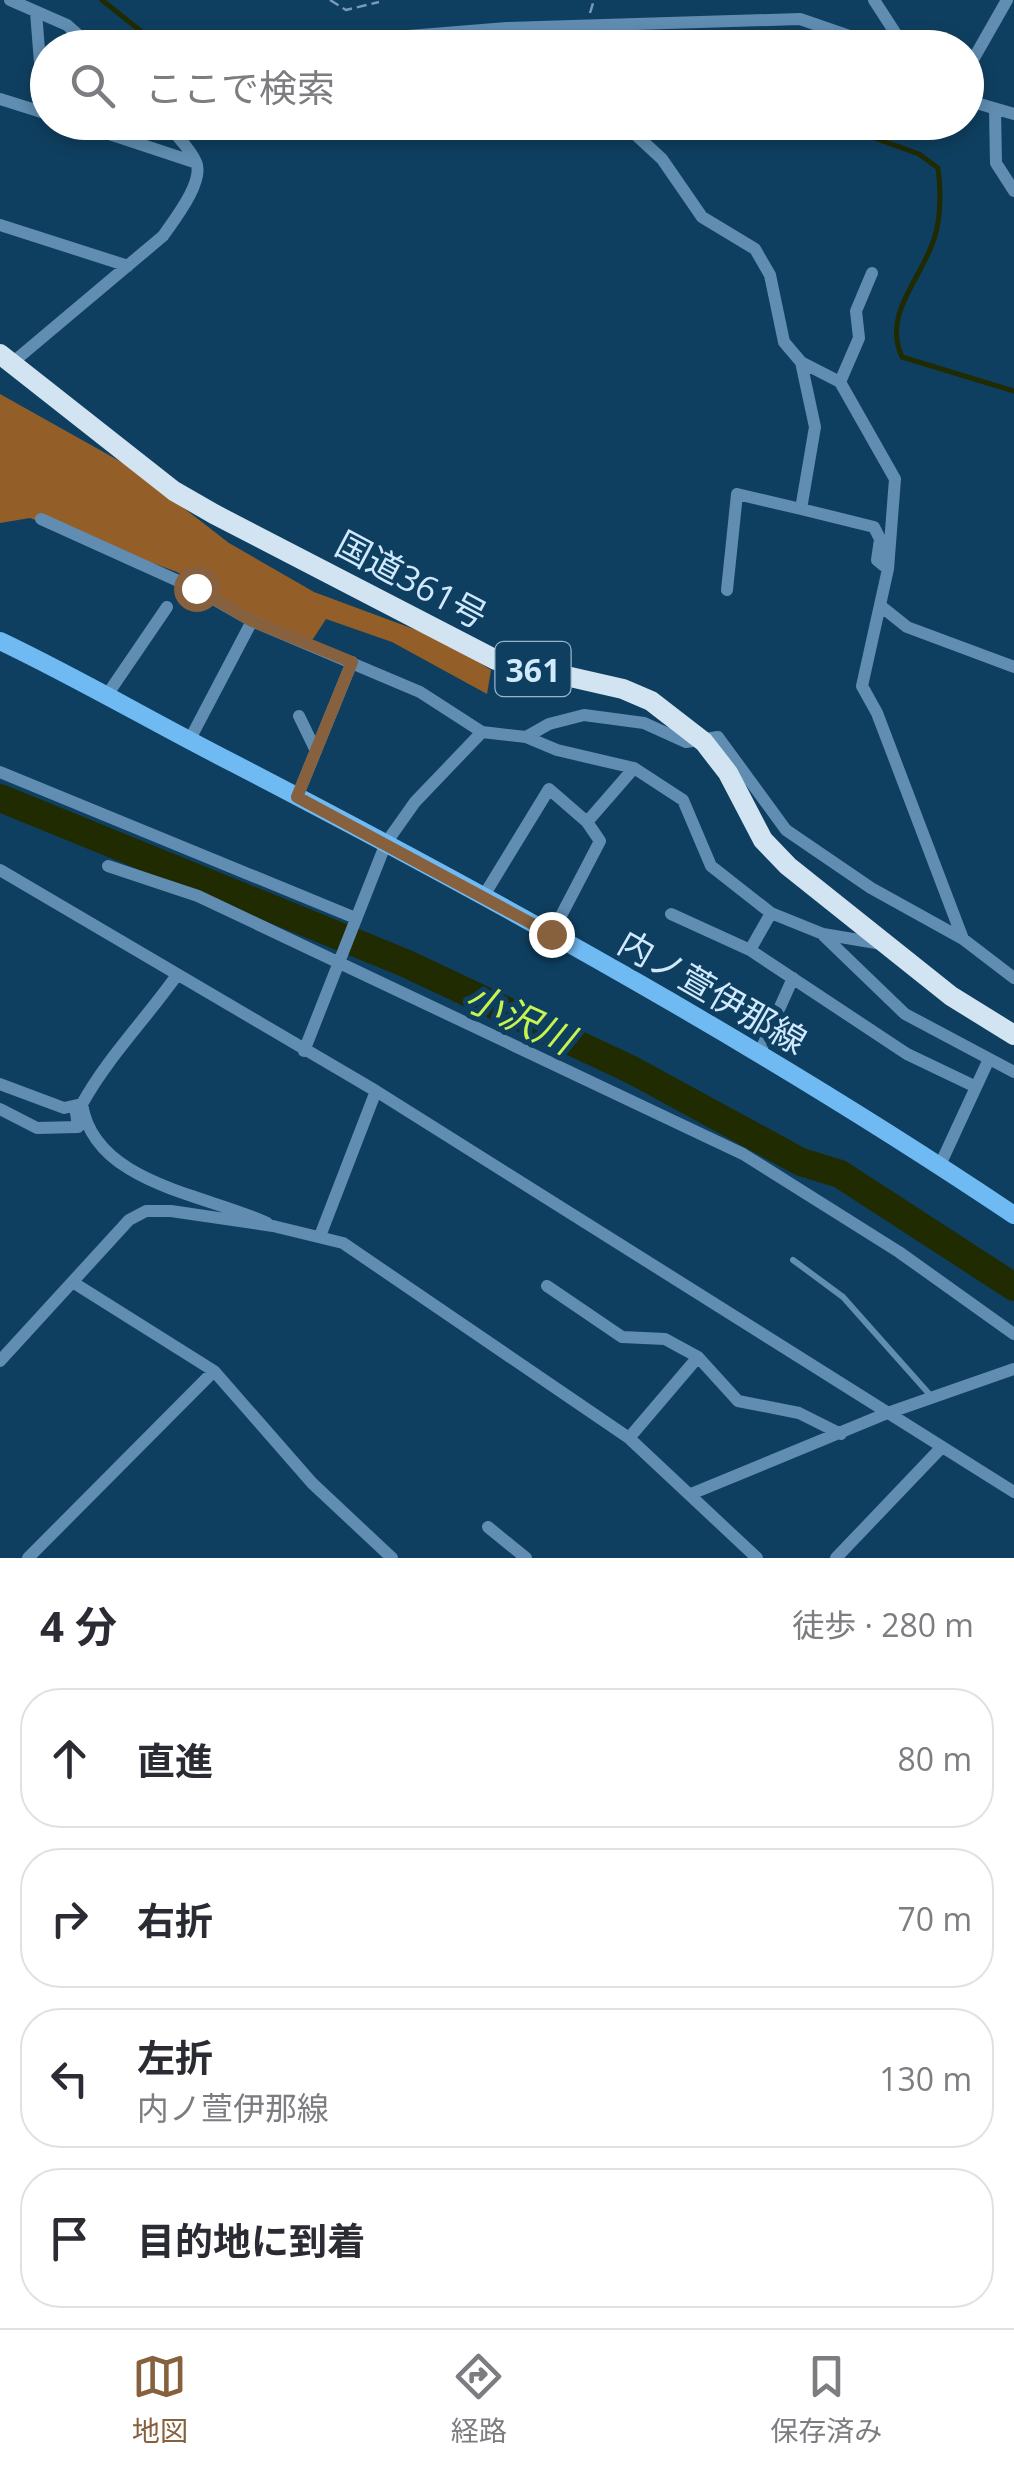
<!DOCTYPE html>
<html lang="ja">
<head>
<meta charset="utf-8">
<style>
	body { margin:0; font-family:"Open Sans","Noto Sans JP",sans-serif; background:#f2f2f3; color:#2b2b33 }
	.stop { position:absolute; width:30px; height:30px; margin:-22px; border:8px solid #87603d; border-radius:50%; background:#fff }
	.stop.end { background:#87603d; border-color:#fff; box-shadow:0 2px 10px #0008 }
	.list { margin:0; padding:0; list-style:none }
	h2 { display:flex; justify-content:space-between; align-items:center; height:130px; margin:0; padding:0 40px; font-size:42px }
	h2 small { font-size:32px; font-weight:400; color:#7c7c81 }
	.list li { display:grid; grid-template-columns:65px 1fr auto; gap:30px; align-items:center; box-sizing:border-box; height:140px; margin:0 20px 20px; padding:0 20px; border:2px solid #e1e1e2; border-radius:40px }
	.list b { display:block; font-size:38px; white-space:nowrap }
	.list p { margin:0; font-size:32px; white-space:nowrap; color:#7c7c81 }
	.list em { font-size:32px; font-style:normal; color:#7c7c81 }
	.icon { flex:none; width:55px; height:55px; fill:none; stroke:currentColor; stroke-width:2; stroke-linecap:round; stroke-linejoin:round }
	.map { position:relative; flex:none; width:1014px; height:1558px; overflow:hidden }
	.search { position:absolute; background:#fff; box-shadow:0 5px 15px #0003; left:30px; right:30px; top:30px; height:110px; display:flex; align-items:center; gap:25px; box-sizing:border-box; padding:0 35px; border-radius:55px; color:#7c7c81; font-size:38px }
	.sheet { height:770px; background:#fff }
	nav { display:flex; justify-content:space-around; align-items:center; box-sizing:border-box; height:140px; border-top:2px solid #e1e1e2; background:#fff; font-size:28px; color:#7c7c81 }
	nav a { display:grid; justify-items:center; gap:5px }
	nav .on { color:#87603d }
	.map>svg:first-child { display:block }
</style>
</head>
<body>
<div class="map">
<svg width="1014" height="1558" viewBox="0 0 1014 1558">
	<rect width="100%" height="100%" fill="#0f3f60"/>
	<!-- forest -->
	<path fill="#945e28" d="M0,394L132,468L229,543L314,592L446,641L491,670L487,694L392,642L326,619L313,639L287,637L177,572L30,518L0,523Z"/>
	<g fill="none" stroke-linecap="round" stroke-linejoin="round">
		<!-- stream -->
		<path stroke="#202b01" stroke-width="5" d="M102,0L162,48
			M713,48L722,38H733L750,48
			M436,122H469
			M830,122L919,154L938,168C941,189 941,219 934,239C921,280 882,314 902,357L1014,391"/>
		<!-- river -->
		<path stroke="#202b01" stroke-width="28" d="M0,798L405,963L632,1070L801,1162L840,1174L1014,1287"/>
		<!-- path -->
		<path stroke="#789bb5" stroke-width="2.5" stroke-dasharray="10 5" stroke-linecap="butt" d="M330,0L346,10L379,2
			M590,13L594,0"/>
		<!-- service -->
		<path stroke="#608db1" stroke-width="6" d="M793,1260L843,1297L931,1396"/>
		<!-- minor -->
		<path stroke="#608db1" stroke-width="12" d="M10,0L67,25L93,48
			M874,0L905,48
			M36,12L44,113
			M507,28L513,48
			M260,48L507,28L800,19L884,48
			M966,72L1007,0
			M0,99L48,114
			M966,100L1014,114
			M995,110L996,163L1014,191
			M73,122L194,162
			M622,122L662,159L702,217L755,249L770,275L784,342L801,362L840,382L895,479L888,569L862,686L877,713L963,939
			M0,225L128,266
			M801,362L815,427L801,509L874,527L880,539L877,560L888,569
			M12,363L163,236C174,220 205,181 196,162C190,148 175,135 166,122
			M840,382L859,338L856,311L872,273
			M41,519L196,589L252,621L420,692L482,732
			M727,590L737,494L801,509
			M882,607L907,627L1014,667
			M107,695L167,607
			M299,716L316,751
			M526,737L557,750L634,768L683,800L711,866L771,913L823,934L888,945
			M189,741L252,621
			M0,772L353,917
			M297,797L352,662
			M108,866L198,896L743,1154L899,1252L1014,1334
			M0,870L376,1091L1014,1492
			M483,897L549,789L587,822L634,768
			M671,914L750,950L907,1054L974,1086
			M551,935L600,841L587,822
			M824,936L905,1014L1014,1072
			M750,950L771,913
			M304,1051L386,843L415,802L482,732L526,737L549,724L584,715L644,723L686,742L718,737L786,830L871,888L963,939L1014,978
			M759,1054L793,978
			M0,1084L64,1108L82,1104C108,1057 145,1020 177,975
			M82,1104C94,1184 206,1194 267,1223
			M0,1109L37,1128L78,1127L76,1113
			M940,1165L989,1059
			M320,1236L376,1091
			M74,1283L214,1371L312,1483L392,1558
			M547,1286L622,1337L665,1339L698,1357L738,1401L799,1413L841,1434
			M0,1361L129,1220L146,1211H171L273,1226L343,1243L629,1438L757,1558
			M629,1438L698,1357
			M691,1494L885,1414L1014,1369
			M488,1527L526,1558
			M28,1558L214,1371
			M836,1558L940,1449"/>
		<!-- secondary -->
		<path stroke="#70baf3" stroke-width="18" d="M0,641C80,679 156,724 235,764C501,902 765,1048 1014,1215"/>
		<!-- trunk -->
		<path stroke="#d2e4f2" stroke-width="20" d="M0,354L174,491L214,514L496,660L623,689L651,701L704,742L728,773L763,840L788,866L951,996L1014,1035"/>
	</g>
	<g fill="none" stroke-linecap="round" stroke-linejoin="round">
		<!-- route -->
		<path stroke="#87603d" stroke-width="12" d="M196,588L252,621L352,662L297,797L551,934"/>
	</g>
	<g text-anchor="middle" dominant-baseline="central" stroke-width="10" stroke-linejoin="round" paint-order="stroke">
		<!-- shield labels -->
		<rect fill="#0f3f60" stroke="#96b6ce" stroke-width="2.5" x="495.5" y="642" width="75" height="54" rx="8"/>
		<g font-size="32" font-weight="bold" fill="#d0e9fd">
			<text x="533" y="669">361</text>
		</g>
		<!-- street labels -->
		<g font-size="35" fill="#d0e9fd" stroke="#0f3f60">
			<text transform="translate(412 579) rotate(28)">国道361号</text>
			<text transform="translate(713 991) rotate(30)">内ノ萱伊那線</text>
		</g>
		<!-- water labels -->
		<g font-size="38" font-style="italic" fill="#c8f44e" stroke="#0f3f60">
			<text transform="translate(520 1017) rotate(25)">小沢川</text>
		</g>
	</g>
</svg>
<div class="stop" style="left:196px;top:588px"></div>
<div class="stop end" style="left:551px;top:934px"></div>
<div class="search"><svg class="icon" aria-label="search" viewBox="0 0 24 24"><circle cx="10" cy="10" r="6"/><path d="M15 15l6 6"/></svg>ここで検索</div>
</div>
<section class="sheet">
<h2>4 分<small>徒歩 · 280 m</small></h2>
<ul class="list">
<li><svg class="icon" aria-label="ahead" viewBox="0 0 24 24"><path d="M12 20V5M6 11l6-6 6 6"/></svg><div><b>直進</b></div><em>80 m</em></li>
<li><svg class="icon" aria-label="right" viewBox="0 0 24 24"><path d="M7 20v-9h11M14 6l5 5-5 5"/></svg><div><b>右折</b></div><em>70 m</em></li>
<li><svg class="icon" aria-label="left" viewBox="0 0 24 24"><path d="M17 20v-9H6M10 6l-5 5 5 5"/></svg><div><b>左折</b><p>内ノ萱伊那線</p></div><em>130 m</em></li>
<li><svg class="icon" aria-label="arrive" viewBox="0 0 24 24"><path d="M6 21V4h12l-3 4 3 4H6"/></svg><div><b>目的地に到着</b></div></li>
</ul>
</section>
<nav>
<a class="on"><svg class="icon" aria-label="map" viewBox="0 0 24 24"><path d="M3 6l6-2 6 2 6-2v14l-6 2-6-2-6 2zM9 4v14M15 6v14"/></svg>地図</a>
<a><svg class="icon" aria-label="directions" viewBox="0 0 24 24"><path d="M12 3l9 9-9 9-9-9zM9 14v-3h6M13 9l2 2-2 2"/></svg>経路</a>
<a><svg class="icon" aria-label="saved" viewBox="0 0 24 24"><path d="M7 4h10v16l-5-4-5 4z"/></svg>保存済み</a>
</nav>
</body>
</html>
